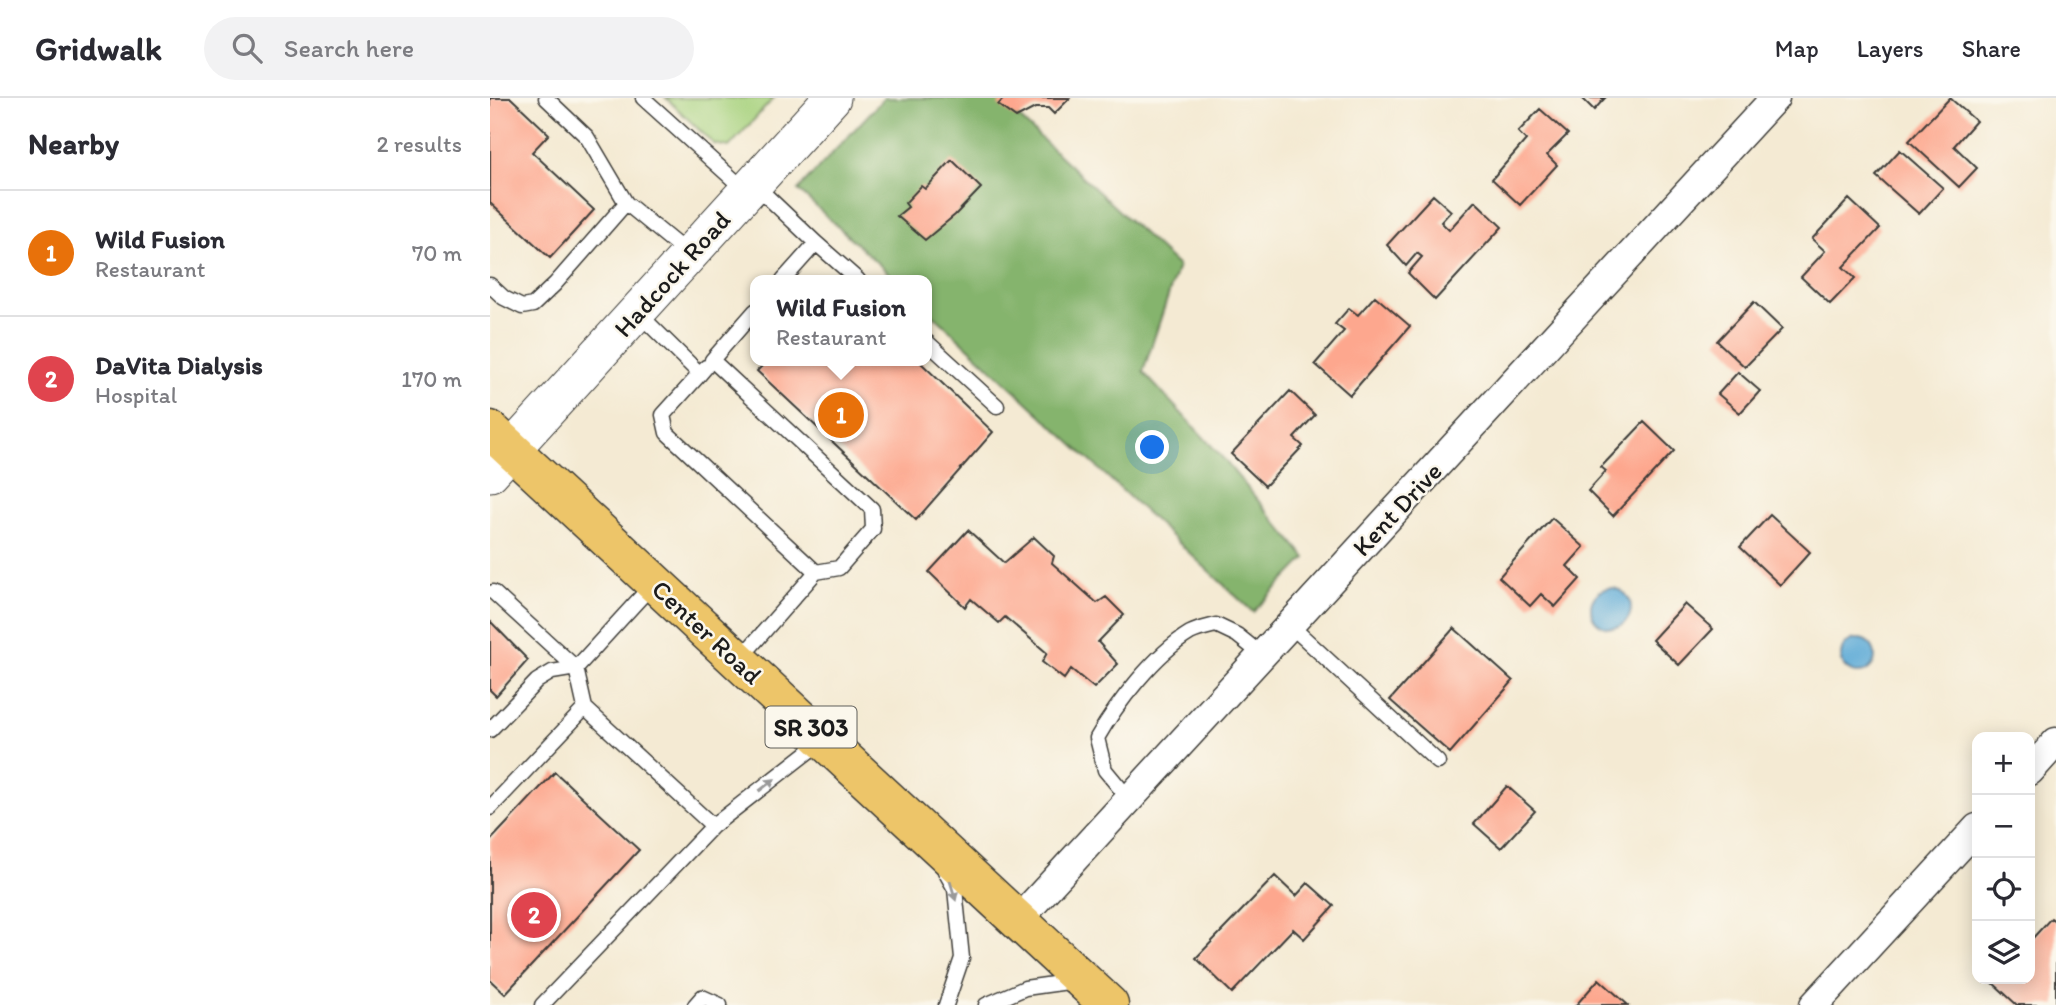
<!DOCTYPE html>
<html lang="en">
<head>
<meta charset="utf-8">
<style>
	body { margin:0; font-family:Itim,sans-serif; background:#f2f2f3; color:#2b2b33 }
	.controls { position:absolute; right:21px; bottom:21px; display:grid; overflow:hidden; border-radius:14px; box-shadow:0 4px 18px #0003 }
	.controls button { width:63px; height:63px; display:grid; place-items:center; padding:0; border:0; border-bottom:2px solid #e1e1e2; background:#fff; color:#2b2b33; font:35px sans-serif }
	.you { position:absolute; left:663px; top:350px; width:24px; height:24px; margin:-18px; border:5px solid #fff; border-radius:50%; background:#1a73e8; box-shadow:0 0 0 10px #1a73e833 }
	.badge { display:grid; place-items:center; width:46px; height:46px; border-radius:50%; background:#b45309; color:#fff; font-size:23px; font-weight:700 }
	.pin { position:absolute; translate:-50% -50%; border:4px solid #fff; box-shadow:0 2px 7px #0006 }
	.popup { position:absolute; left:260px; top:177px; width:182px; height:91px; box-sizing:border-box; display:grid; place-content:center; border-radius:14px; background:#fff; filter:drop-shadow(0 2px 5px #0005); font-size:23px; white-space:nowrap; color:#7c7c81 }
	.popup b { font-size:26px; color:#2b2b33 }
	.popup::after { content:''; position:absolute; left:50%; top:100%; margin-left:-14px; border:14px solid transparent; border-top-color:#fff }
	.list { margin:0; padding:0; list-style:none }
	h2 { display:flex; justify-content:space-between; align-items:center; height:91px; margin:0; padding:0 28px; font-size:30px }
	h2 small { font-size:23px; font-weight:400; color:#7c7c81 }
	.list li { display:grid; grid-template-columns:46px 1fr auto; gap:21px; align-items:center; box-sizing:border-box; height:126px; padding:0 28px; border-top:2px solid #e1e1e2 }
	.list b { display:block; font-size:26px; white-space:nowrap }
	.list p { margin:0; font-size:23px; white-space:nowrap; color:#7c7c81 }
	.list em { font-size:23px; font-style:normal; color:#7c7c81 }
	.icon { flex:none; width:38px; height:38px; fill:none; stroke:currentColor; stroke-width:2; stroke-linecap:round; stroke-linejoin:round }
	.map { position:relative; flex:none; width:1566px; height:907px; overflow:hidden }
	header { display:flex; align-items:center; gap:42px; box-sizing:border-box; height:98px; padding:0 35px; background:#fff; border-bottom:2px solid #e1e1e2 }
	header strong { font-size:33px }
	nav { display:flex; gap:38px; margin-inline-start:auto; font-size:24px }
	.search { width:490px; height:63px; background:#f2f2f3; display:flex; align-items:center; gap:18px; box-sizing:border-box; padding:0 24px; border-radius:38px; color:#7c7c81; font-size:26px }
	main { display:flex }
	aside { flex:1; background:#fff }
	.map>svg:first-child { display:block }
</style>
</head>
<body>
<header>
<strong>Gridwalk</strong>
<div class="search"><svg class="icon" aria-label="search" viewBox="0 0 24 24"><circle cx="10" cy="10" r="6"/><path d="M15 15l6 6"/></svg>Search here</div>
<nav><a>Map</a><a>Layers</a><a>Share</a></nav>
</header>
<main>
<aside>
<h2>Nearby<small>2 results</small></h2>
<ul class="list">
<li><span class="badge" style="background:#e8710a">1</span><div><b>Wild Fusion</b><p>Restaurant</p></div><em>70 m</em></li>
<li><span class="badge" style="background:#e0444e">2</span><div><b>DaVita Dialysis</b><p>Hospital</p></div><em>170 m</em></li>
</ul>
</aside>
<div class="map">
<svg width="1566" height="907" viewBox="0 0 1566 907">
	<rect width="100%" height="100%" fill="#fbf7ec"/>
	<filter id="ink" filterUnits="userSpaceOnUse"><feTurbulence type="fractalNoise" baseFrequency=".0143" numOctaves="2"/><feDisplacementMap in="SourceGraphic" scale="14" xChannelSelector="R" yChannelSelector="G"/><feConvolveMatrix kernelMatrix="1 2 1 2 8 2 1 2 1" color-interpolation-filters="sRGB"/></filter>
	<filter id="wash" filterUnits="userSpaceOnUse"><feTurbulence type="fractalNoise" baseFrequency=".00686" numOctaves="4" result="noise"/><feDisplacementMap in="SourceGraphic" scale="28" xChannelSelector="R" yChannelSelector="G"/><feGaussianBlur stdDeviation="1.57" result="paint"/><feColorMatrix in="noise" values="0 0 0 0 0 0 0 0 0 0 0 0 0 0 0 0 0 1.4 0 .05"/><feComposite in="paint" operator="in"/></filter>
	<g filter="url(#wash)">
		<rect width="100%" height="100%" fill="#f4ead3"/>
		<!-- green -->
		<path fill="#a7d27e" stroke="#62774d" stroke-width="2" d="M176,0H284L239,49L224,46Z"/>
		<!-- forest -->
		<path fill="#85b46d" stroke="#506844" stroke-width="2" d="M394,0H508L688,168L653,274L731,358L816,460L763,514L437,211V182H406L308,92Z"/>
		<!-- water -->
		<path fill="#5eabd7" stroke="#3d647a" stroke-width="2" d="M1101 510a20 20 0 1 1 40 0a20 20 0 1 1-40 0Z
			M1351 558a17 17 0 1 1 34 0a17 17 0 1 1-34 0Z"/>
		<g id="blocks">
			<!-- building -->
			<path fill="#fda78e" d="M0,0H21L59,36L42,54L104,112L60,160L0,105Z
				M514,0H580L564,16L558,10H545L526,20L508,7Z
				M1092,0H1115L1104,12Z
				M1460,0L1486,23L1464,48L1487,70L1469,89L1419,43Z
				M1050,11L1078,36L1057,57L1067,67L1030,107L1002,81L1036,42L1028,34Z
				M1410,52L1453,90L1429,116L1386,78Z
				M462,62L491,90L465,117L435,142L407,118L418,109L415,105L431,88L435,91Z
				M943,97L961,113L951,124L959,132L985,103L1012,129L945,202L918,175L932,159L927,155L916,168L897,147Z
				M1359,101L1390,130L1353,169L1365,180L1340,206L1311,179L1335,153L1322,141Z
				M885,198L920,228L860,297L825,266L854,233L845,226L859,210L868,217Z
				M1264,204L1292,231L1255,269L1227,243Z
				M277,263H429L503,334L426,422L267,273Z
				M1248,274L1270,293L1250,315L1228,296Z
				M800,293L825,317L804,340L813,348L775,388L741,356Z
				M1154,324L1184,353L1123,418L1098,393L1116,373L1111,369Z
				M1280,417L1320,454L1290,487L1250,449Z
				M1062,420L1094,449L1077,468L1090,481L1065,509L1051,496L1040,508L1009,479Z
				M478,432L514,465L544,439L564,458L562,465L607,505L616,499L634,517L608,544L628,566L604,590L581,571L574,581L552,564L557,555L515,519L509,525L481,501L475,509L439,474Z
				M1195,506L1223,531L1189,567L1162,542Z
				M0,523L38,562L6,598L0,592Z
				M964,530L1023,583L960,655L900,602Z
				M65,674L149,752L15,896L0,882V743Z
				M1017,688L1045,713L1011,750L984,726Z
				M785,778L806,798L818,785L844,808L814,841L803,831L742,895L706,860Z
				M1561,820L1566,824V907H1527L1502,884L1505,881H1540V843Z
				M1109,881L1138,907H1086Z"/>
		</g>
	</g>
	<g filter="url(#ink)">
		<use href="#blocks" fill-opacity="0" stroke="#3c3b37" stroke-width="2"/>
		<g fill="none" stroke-linecap="round" stroke-linejoin="round">
			<defs>
				<path id="service" d="M56,0L97,39L136,105L198,156
					M153,0L256,93
					M264,86L326,145
					M293,182L326,145L368,182
					M0,187L14,200L32,209L43,207L65,186L136,105
					M148,215L210,276L216,269
					M437,244L507,308
					M210,276L173,317L177,335L326,474
					M800,527L948,664
					M249,562L326,474L349,470L383,431L382,411L222,262L265,213
					M0,632L47,583L62,574L86,570L163,486
					M639,701L615,672L607,640C627,605 665,556 700,535C708,531 718,529 726,527L747,537L772,557
					M0,710L95,610L86,570L3,494
					M223,728L332,643
					M455,773L465,791L472,860L456,907
					M52,907L223,728L95,610
					M205,907L212,899L230,907
					M496,907L535,890L585,883"/>
				<path id="minor" d="M1540,673L1566,644
					M528,822L1285,0
					M1324,907L1487,730"/>
				<path id="tertiary" d="M0,375L342,0"/>
				<path id="primary" d="M0,332L619,907"/>
			</defs>
			<!-- service casing -->
			<use href="#service" stroke="#3c3b37" stroke-width="17"/>
			<!-- minor casing -->
			<use href="#minor" stroke="#3c3b37" stroke-width="31"/>
			<!-- tertiary casing -->
			<use href="#tertiary" stroke="#3c3b37" stroke-width="39"/>
			<!-- primary casing -->
			<use href="#primary" stroke="#3c3b37" stroke-width="41"/>
			<!-- service -->
			<use href="#service" stroke="#fff" stroke-width="14"/>
			<!-- minor -->
			<use href="#minor" stroke="#fff" stroke-width="28"/>
			<!-- tertiary -->
			<use href="#tertiary" stroke="#fff" stroke-width="37"/>
			<!-- primary -->
			<use href="#primary" stroke="#edc569" stroke-width="38"/>
		</g>
		<!-- one-way arrows -->
		<defs><path id="oneway-solid" d="M-6-.8H1V-3.2L6.5 0L1 3.2V.8H-6Z" transform="scale(1.75)"/></defs>
		<g fill="#999">
			<use href="#oneway-solid" transform="translate(277 687) rotate(-38)"/>
			<use href="#oneway-solid" transform="translate(463 793) rotate(73)"/>
		</g>
	</g>
	<g text-anchor="middle" dominant-baseline="central" stroke-width="5" stroke-linejoin="round" paint-order="stroke">
		<!-- shield labels -->
		<rect fill="#fbf7ec" stroke="#5f5e5a" stroke-width="2" x="275.5" y="608.5" width="91" height="41" rx="5"/>
		<g font-size="24" font-weight="bold" fill="#1c1c1c">
			<text x="321" y="629">SR 303</text>
		</g>
		<!-- street labels -->
		<g font-size="26" fill="#1c1c1c" stroke="#fbf7ec">
			<text transform="translate(182 176) rotate(-48)">Hadcock Road</text>
			<text transform="translate(907 411) rotate(-47)">Kent Drive</text>
			<text transform="translate(217 534) rotate(43)">Center Road</text>
		</g>
	</g>
</svg>
<div class="controls">
<button>+</button>
<button>−</button>
<button><svg class="icon" aria-label="locate" viewBox="0 0 24 24"><circle cx="12" cy="12" r="6"/><path d="M12 2v4M12 18v4M2 12h4M18 12h4"/></svg></button>
<button><svg class="icon" aria-label="layers" viewBox="0 0 24 24"><path d="M12 4l9 5-9 5-9-5zM3 14l9 5 9-5"/></svg></button>
</div>
<div class="you"></div>
<div class="pin badge" style="left:351px;top:317px;background:#e8710a">1</div>
<div class="popup"><b>Wild Fusion</b>Restaurant</div>
<div class="pin badge" style="left:44px;top:817px;background:#e0444e">2</div>
</div>
</main>
</body>
</html>
